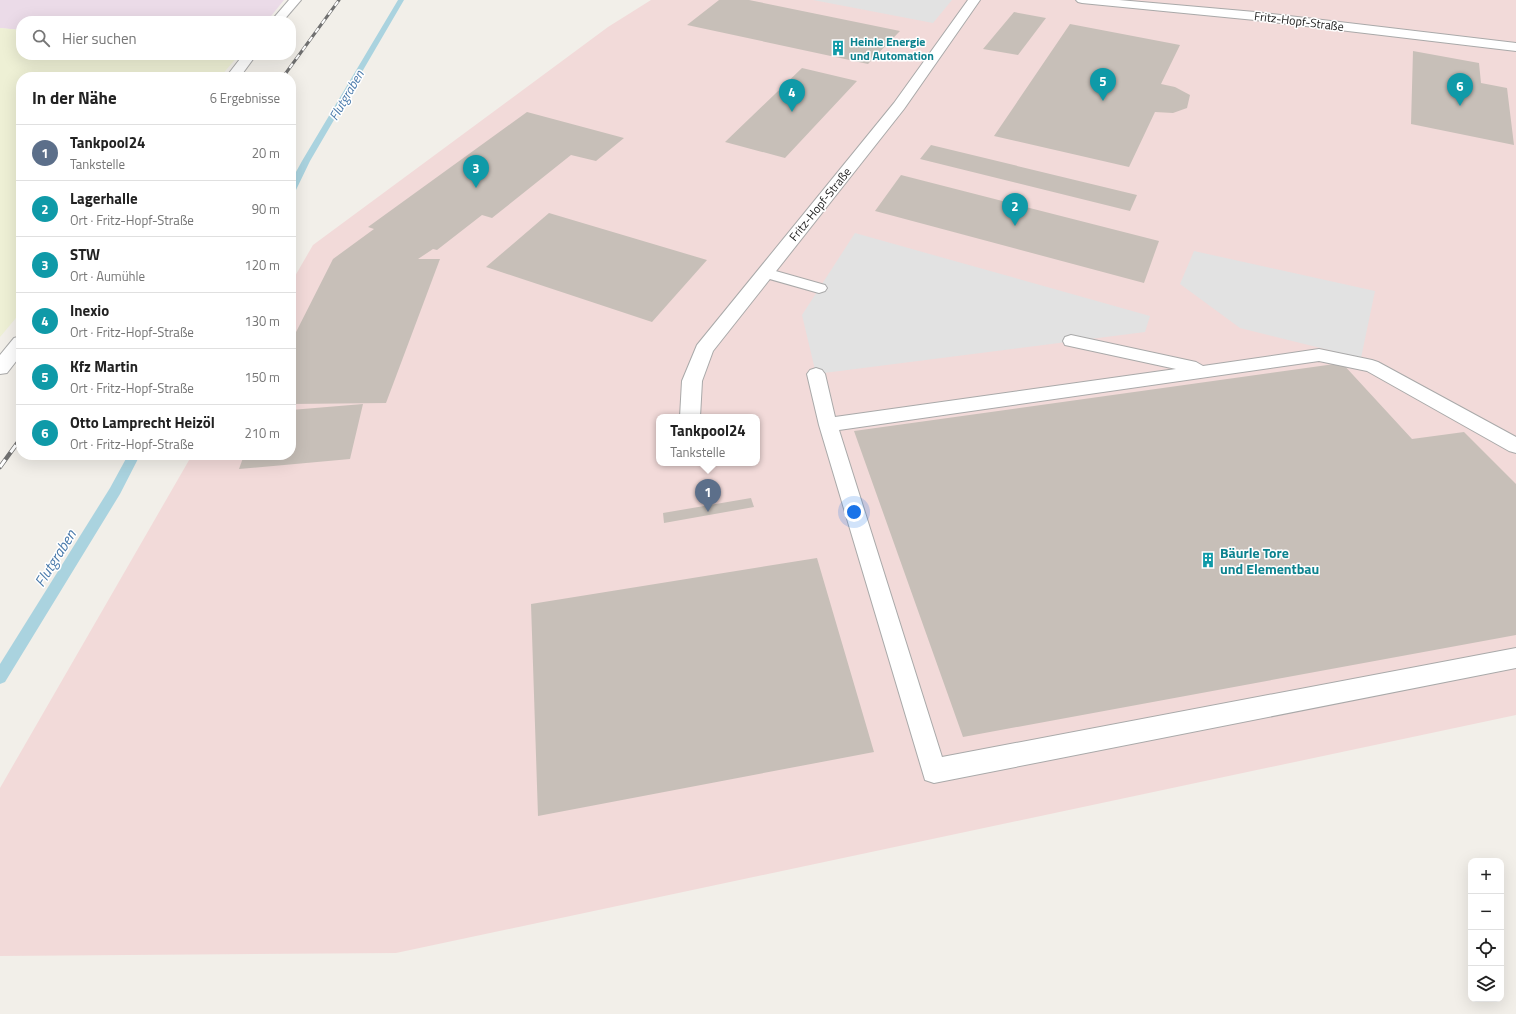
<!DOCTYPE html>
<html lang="de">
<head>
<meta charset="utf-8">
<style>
	body { margin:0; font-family:"Titillium Web",sans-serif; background:#f2f2f2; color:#222 }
	.controls { position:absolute; right:12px; bottom:12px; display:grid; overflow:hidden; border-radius:8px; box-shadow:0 4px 16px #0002 }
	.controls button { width:36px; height:36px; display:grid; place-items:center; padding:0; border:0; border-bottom:1px solid #e0e0e0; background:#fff; color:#222; font:20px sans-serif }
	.you { position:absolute; left:854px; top:512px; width:14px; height:14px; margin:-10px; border:3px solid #fff; border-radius:50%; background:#1a73e8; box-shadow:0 0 0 6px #1a73e833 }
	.badge { display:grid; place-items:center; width:26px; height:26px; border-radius:50%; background:#0b8043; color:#fff; font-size:13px; font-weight:700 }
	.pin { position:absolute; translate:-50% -33px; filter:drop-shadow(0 1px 2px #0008) }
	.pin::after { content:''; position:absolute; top:21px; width:14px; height:12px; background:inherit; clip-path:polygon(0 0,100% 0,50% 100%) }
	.popup { position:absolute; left:656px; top:414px; width:104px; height:52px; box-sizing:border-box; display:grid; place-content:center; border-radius:8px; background:#fff; filter:drop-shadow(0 1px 3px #0005); font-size:13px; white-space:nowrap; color:#767676 }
	.popup b { font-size:15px; color:#222 }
	.popup::after { content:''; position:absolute; left:50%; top:100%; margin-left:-8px; border:8px solid transparent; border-top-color:#fff }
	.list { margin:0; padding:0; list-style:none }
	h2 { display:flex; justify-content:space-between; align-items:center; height:52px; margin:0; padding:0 16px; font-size:17px }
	h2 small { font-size:13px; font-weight:400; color:#767676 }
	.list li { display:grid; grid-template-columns:26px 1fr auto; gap:12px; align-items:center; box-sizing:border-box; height:56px; padding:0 16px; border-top:1px solid #e0e0e0 }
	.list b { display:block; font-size:15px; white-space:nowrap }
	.list p { margin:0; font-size:13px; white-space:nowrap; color:#767676 }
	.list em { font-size:13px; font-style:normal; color:#767676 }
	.icon { flex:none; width:22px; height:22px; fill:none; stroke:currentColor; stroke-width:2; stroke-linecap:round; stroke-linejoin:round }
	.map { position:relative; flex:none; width:1516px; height:1014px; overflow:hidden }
	.search { position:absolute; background:#fff; box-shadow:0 4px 16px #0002; left:16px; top:16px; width:280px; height:44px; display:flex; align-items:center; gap:10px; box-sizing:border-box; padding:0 14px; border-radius:16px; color:#767676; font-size:15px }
	.panel { position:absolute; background:#fff; box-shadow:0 4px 16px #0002; left:16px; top:72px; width:280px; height:388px; border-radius:16px }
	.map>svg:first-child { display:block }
</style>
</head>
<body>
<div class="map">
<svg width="1516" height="1014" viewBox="0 0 1516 1014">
	<rect width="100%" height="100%" fill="#f2efe9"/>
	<!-- commercial -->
	<path fill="#f2dad9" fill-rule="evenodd" d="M651,0H1516V715L396,953L0,956V788L192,455H291V283L313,245L608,27ZM659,417H757V463H659Z"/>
	<!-- industrial -->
	<path fill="#ebdbe8" d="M0,0H284L267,21H21V30L0,28Z"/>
	<!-- farmland -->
	<path fill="#eef0d5" d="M0,28L21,30V55H239L220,77H21V312L0,337Z"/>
	<!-- parking -->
	<path fill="#e2e2e2" d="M813,0H952L933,23Z
		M855,233L1150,316L1145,332L816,374L802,315Z
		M1194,251L1375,291L1361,358L1240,328L1180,284Z"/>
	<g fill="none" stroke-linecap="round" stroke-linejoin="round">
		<!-- stream -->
		<path fill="#aad3df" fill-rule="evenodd" d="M398,0H404L310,161L296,190L291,193V181L302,161Z
			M128,455H140L120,494L5,682L0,684V664L110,488Z"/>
	</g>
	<!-- building -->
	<path fill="#c7bfb8" d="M719,0H749L900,31L868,64L687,25Z
		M1014,12L1046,18L1018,55L983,49Z
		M1070,24L1180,45L1161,84L1175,87L1190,95L1187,108L1173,113L1155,112L1129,167L994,136Z
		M1413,51L1479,63L1481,83L1507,88L1514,145L1411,124Z
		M802,68L857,81L785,158L725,142Z
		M527,112L624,138L596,161L571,155L492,218L482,215L437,250L433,249L418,259H440L386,403L291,404V342L333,259L374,229L368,227Z
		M931,145L1137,195L1130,211L920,159Z
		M901,175L1159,241L1144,283L875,211Z
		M549,213L707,260L652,322L486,267Z
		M1342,363L1412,439L1464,432L1516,484V635L963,737L854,431Z
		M363,404L350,459L239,469L244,455H291V410Z
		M751,498L754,507L664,523L663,513Z
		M817,558L874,752L538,816L531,604Z"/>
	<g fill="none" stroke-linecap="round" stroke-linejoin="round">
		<defs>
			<path id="service" d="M765,268L825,285L827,288L825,291L819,293L759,276L757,273L759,270Z
				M1071,335L1196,362L1203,366L1319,349L1372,360L1378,362L1516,437V453L1509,451L1367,371L1319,361L839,430L942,757L1516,648V668L934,783L925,780L819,425L807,374L810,370L816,368L822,370L825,374L835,417L1176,369L1065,345L1063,341L1065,337Z"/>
			<path id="minor" d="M289,0H301L283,21H271Z
				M968,0H980L904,109L713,351L702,381L700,417H680L682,381L697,345L894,103Z
				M1076,0H1119L1255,12L1516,43V51L1255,20L1082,3L1078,2Z
				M243,55H256L240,77H226Z
				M21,336V355L7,373L0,374V355L14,338Z"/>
		</defs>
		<!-- service casing -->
		<use href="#service" stroke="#a9a9a9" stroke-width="2"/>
		<!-- minor casing -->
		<use href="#minor" stroke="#a9a9a9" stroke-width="2"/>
		<!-- service -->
		<use href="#service" fill="#fff" fill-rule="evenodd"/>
		<!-- minor -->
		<use href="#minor" fill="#fff" fill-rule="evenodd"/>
		<defs>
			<path id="rail-far1" d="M283,77L339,0"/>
			<path id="rail" d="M0,467L21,438"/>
		</defs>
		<!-- rail-far1 casing -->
		<use href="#rail-far1" stroke="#707070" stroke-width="3"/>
		<!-- rail casing -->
		<use href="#rail" stroke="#707070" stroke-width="4.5"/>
		<!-- rail-far1 -->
		<use href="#rail-far1" stroke="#fff" stroke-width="2" stroke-dasharray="5.5" stroke-linecap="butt"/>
		<!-- rail -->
		<use href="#rail" stroke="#fff" stroke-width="3" stroke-dasharray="9" stroke-linecap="butt"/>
	</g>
	<!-- icons -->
	<defs>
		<symbol id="building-bare" viewBox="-9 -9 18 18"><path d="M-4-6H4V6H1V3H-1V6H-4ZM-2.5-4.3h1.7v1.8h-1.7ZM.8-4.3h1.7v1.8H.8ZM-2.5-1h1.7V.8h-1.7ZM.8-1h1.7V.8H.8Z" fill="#0f9aa8" stroke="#fff" stroke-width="2.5" paint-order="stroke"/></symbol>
	</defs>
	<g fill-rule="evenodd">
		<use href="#building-bare" x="827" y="37" width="22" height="22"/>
		<use href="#building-bare" x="1197" y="549" width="22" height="22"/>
	</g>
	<g text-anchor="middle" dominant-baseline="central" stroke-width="3" stroke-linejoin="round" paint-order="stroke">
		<!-- far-street labels -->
		<g font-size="12" fill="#222" stroke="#fff">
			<text transform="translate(1299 21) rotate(7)">Fritz-Hopf-Straße</text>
			<text transform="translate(820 204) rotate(-51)">Fritz-Hopf-Straße</text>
		</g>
		<!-- far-culture labels -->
		<g font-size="12" font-weight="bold" fill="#0d838f" stroke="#fff" text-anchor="start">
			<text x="850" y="41">Heinle Energie<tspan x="850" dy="14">und Automation</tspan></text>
		</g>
		<!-- far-water labels -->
		<g font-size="13" font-style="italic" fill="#4a7aab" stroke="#fff">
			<text transform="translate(346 95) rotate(-60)">Flutgraben</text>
		</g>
		<!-- culture labels -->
		<g font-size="14" font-weight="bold" fill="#0d838f" stroke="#fff" text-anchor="start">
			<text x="1220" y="552">Bäurle Tore<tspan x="1220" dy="16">und Elementbau</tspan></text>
		</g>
		<!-- water labels -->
		<g font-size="15" font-style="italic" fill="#4a7aab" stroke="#fff">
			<text transform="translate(55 558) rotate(-58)">Flutgraben</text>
		</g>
	</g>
</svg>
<div class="controls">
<button>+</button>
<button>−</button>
<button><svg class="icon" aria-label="locate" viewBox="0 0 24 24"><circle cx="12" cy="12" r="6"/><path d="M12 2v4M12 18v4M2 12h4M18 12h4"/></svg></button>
<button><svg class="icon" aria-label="layers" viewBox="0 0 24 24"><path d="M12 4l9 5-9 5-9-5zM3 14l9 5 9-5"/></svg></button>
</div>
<div class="you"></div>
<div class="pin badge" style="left:708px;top:512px;background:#5c6f8a">1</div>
<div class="popup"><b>Tankpool24</b>Tankstelle</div>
<div class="pin badge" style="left:1015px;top:226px;background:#0f9aa8">2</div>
<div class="pin badge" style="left:476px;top:188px;background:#0f9aa8">3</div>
<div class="pin badge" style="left:792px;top:112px;background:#0f9aa8">4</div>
<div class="pin badge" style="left:1103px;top:101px;background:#0f9aa8">5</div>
<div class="pin badge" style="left:1460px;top:106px;background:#0f9aa8">6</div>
<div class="search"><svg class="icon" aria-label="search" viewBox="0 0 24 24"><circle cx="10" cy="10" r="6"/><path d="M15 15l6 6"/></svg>Hier suchen</div>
<section class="panel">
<h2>In der Nähe<small>6 Ergebnisse</small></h2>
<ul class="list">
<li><span class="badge" style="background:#5c6f8a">1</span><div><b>Tankpool24</b><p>Tankstelle</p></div><em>20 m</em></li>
<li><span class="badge" style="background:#0f9aa8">2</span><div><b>Lagerhalle</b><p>Ort · Fritz-Hopf-Straße</p></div><em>90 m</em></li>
<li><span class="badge" style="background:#0f9aa8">3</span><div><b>STW</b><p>Ort · Aumühle</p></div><em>120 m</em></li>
<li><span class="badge" style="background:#0f9aa8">4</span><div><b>Inexio</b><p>Ort · Fritz-Hopf-Straße</p></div><em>130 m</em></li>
<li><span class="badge" style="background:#0f9aa8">5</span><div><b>Kfz Martin</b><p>Ort · Fritz-Hopf-Straße</p></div><em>150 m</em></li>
<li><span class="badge" style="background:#0f9aa8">6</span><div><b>Otto Lamprecht Heizöl</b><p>Ort · Fritz-Hopf-Straße</p></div><em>210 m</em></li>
</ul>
</section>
</div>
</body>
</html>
